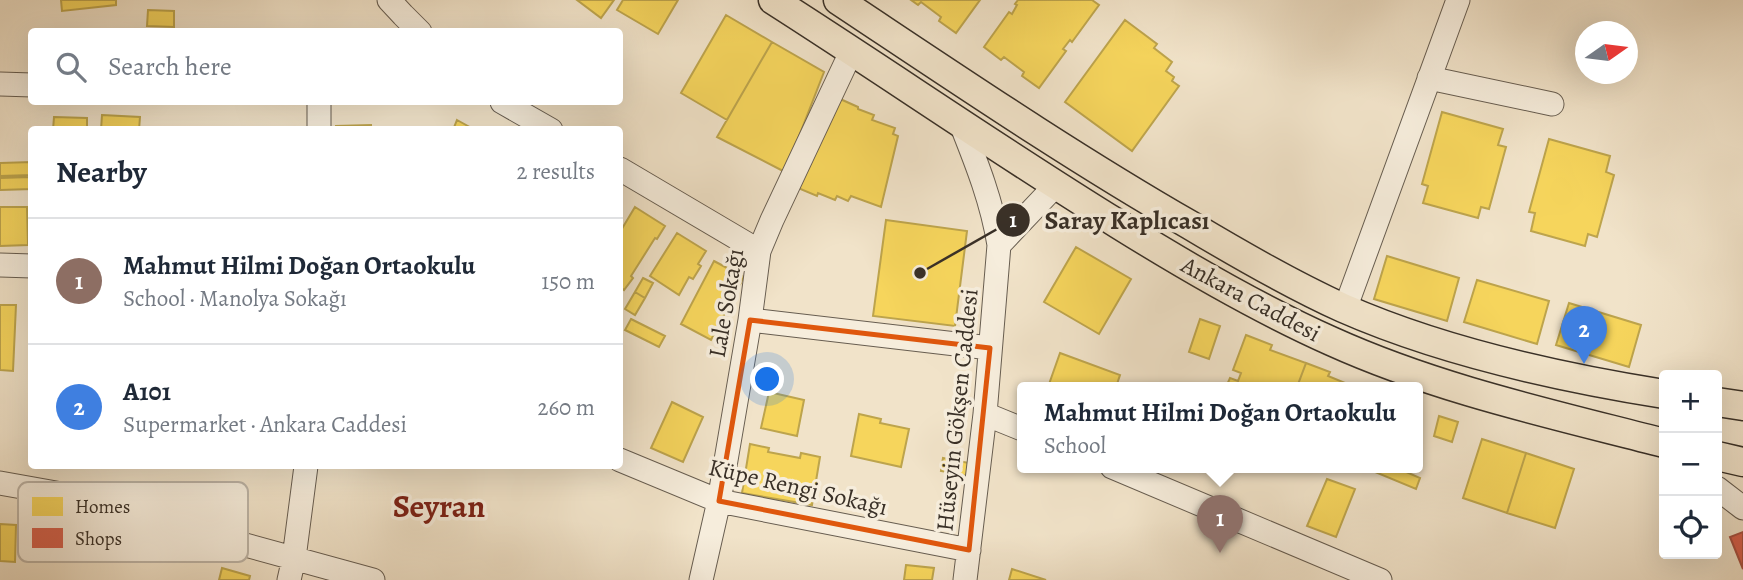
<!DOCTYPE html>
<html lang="en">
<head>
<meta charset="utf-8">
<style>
	body { margin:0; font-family:Alegreya,serif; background:#f2f2f3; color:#1f2937 }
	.controls { position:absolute; right:21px; bottom:21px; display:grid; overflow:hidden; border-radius:7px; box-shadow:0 7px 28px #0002 }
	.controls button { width:63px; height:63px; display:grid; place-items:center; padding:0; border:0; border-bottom:2px solid #e0e1e3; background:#fff; color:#1f2937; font:35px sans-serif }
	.compass { position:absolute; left:1575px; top:21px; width:63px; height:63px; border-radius:50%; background:#fff; box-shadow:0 7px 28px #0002; rotate:76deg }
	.you { position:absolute; left:768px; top:380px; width:24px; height:24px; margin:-18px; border:5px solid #fff; border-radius:50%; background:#1a73e8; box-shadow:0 0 0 10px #1a73e833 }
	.badge { display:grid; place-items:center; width:46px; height:46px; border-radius:50%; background:#8f2418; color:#fff; font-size:23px; font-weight:700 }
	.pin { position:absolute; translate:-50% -58px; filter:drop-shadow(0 2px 4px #0008) }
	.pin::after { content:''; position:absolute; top:37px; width:24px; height:21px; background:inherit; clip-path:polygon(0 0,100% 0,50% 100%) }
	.popup { position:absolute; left:1017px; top:382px; width:406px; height:91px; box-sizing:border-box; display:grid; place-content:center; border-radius:7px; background:#fff; filter:drop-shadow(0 2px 5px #0005); font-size:23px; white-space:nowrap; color:#747a83 }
	.popup b { font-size:26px; color:#1f2937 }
	.popup::after { content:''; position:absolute; left:50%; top:100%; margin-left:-14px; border:14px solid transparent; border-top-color:#fff }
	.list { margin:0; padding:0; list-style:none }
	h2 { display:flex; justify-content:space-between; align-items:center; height:91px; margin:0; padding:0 28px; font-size:30px }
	h2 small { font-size:23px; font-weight:400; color:#747a83 }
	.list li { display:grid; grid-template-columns:46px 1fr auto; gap:21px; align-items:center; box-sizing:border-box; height:126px; padding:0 28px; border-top:2px solid #e0e1e3 }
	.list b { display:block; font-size:26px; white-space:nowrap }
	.list p { margin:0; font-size:23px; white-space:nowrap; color:#747a83 }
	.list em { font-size:23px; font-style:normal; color:#747a83 }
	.icon { flex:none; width:38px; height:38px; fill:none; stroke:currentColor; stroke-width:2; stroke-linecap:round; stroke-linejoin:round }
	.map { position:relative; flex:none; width:1743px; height:580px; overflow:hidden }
	.search { position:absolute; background:#fff; box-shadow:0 7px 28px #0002; left:28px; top:28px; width:595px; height:77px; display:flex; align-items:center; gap:18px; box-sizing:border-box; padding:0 24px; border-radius:7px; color:#747a83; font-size:26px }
	.panel { position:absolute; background:#fff; box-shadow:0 7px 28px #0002; left:28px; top:126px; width:595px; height:343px; border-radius:7px }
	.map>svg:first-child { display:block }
</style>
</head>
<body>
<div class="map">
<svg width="1743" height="580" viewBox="0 0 1743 580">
	<rect width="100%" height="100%" fill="#f1e3c9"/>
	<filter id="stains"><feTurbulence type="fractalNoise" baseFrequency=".00286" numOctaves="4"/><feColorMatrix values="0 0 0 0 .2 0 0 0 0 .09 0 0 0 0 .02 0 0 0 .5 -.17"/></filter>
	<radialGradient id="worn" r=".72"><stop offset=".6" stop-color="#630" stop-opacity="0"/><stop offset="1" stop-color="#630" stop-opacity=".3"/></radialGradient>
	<!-- homes -->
	<path fill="#f6d55c" stroke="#bda44c" stroke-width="2" d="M61,0H116V5L62,11Z
		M577,0H614L601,18Z
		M623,0H678L658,34L617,10Z
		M911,0H980L956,33L939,21L941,17L921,2L918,5Z
		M1018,0H1092L1099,5L1072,42L1070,40L1063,49L1066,51L1039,88L1022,76L1024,72L1004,57L1001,60L984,47L1009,12L1012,14L1017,5L1015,4Z
		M148,10L174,11V27L147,26Z
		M726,15L772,42L727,120L681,93Z
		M1125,20L1157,44L1154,48L1172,62L1166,71L1174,77L1172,81L1179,86L1132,151L1065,102Z
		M772,42L824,72L785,172L717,137Z
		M838,98L858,107V109L874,115L872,120L895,128L893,134L898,136L881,207L851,196L848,201L837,196L835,200L818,193L817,196L798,188Z
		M1442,112L1503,129L1498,145L1506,147L1489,209L1481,207L1478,218L1423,203L1428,186L1422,184Z
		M102,115L140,117L139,130H101Z
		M54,117L87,118V130H53Z
		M457,120L475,130H453Z
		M371,125V130H336V126Z
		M1549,139L1610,156L1606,172L1614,175L1597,237L1588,234L1585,246L1531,231L1535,213L1529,212Z
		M32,162V175L0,176V163Z
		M31,177L32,189L0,190V178Z
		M0,207H27L28,245L0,246Z
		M635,207L665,226L657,239L655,238L631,276L633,278L624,290L620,287V232Z
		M886,220L967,231L955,326L873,316Z
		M677,233L706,251L698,264L701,266L693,279L689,277L679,295L650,276Z
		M1076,247L1131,279L1099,334L1044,302Z
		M1387,256L1459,278L1447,321L1374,299Z
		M714,261L744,277L711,340L681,324Z
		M643,278L653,283L645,298L635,292Z
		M1477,280L1549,301L1537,344L1464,322Z
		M635,292L645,298L635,315L625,309Z
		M1569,303L1641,325L1629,367L1556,345Z
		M0,305H16L13,371L0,370Z
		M631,319L665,336L659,347L625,330Z
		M1200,319L1220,326L1209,359L1189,352Z
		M1246,335L1272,345L1270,350L1306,363L1297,387H1226L1230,378L1238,381L1241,373L1233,370Z
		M1060,353L1120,375L1116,387H1048Z
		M1306,363L1330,372L1328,376L1350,385L1349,387H1297Z
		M758,373L776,379L773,388L755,382Z
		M769,392L804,400L797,436L761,428Z
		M672,402L703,417L683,462L651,448Z
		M859,414L881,419L880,423L909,429L901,467L851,456Z
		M1439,416L1458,422L1452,442L1434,436Z
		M1482,439L1526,453L1507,513L1463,498Z
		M750,444L769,448L768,452L800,458L801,453L820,457L812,505L742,493Z
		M1526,453L1574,469L1555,528L1507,513Z
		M943,458L969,463L967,476L941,471Z
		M1377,467H1395L1420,478L1416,489L1375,472Z
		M1327,479L1355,489L1336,537L1307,526Z
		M0,524L16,525L15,562L0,561Z
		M906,565L934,568L932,580H904Z
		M222,568L250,576L249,580H219Z
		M1012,569L1046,580H1009Z"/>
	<!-- shops -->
	<path fill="#d6604d" stroke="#a75242" stroke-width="2" d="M1743,532V569L1730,537Z"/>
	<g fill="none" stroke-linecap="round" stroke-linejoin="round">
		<defs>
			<path id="minor" d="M389,0L403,15L420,32
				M1429,78L1552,104
				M0,84L32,85
				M502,102L551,130
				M961,124C977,164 992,202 999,245L985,414L965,580
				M319,130V102
				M620,169L759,251
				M999,245L1055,186
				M0,265L32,266
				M1345,309L1458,0
				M750,320L990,348
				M985,414L1022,429
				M620,460L719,501L969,550
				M1112,467L1380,580
				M0,483L56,493L373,580
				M1717,488L1743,508
				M289,580L294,558L306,466
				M701,580L719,501L750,320L759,251L772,220L852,50"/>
			<path id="major" d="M773,0C889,74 1001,152 1118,224C1187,267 1257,308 1331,341C1437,389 1552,414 1664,443
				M838,0C954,77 1070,156 1190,225C1240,255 1290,284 1343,308C1443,352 1557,377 1664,394
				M1717,402L1743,406
				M1717,456L1743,462"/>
		</defs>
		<!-- minor casing -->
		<use href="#minor" stroke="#675d50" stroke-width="25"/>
		<!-- major casing -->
		<use href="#major" stroke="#393027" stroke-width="31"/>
		<!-- minor -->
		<use href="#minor" stroke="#f6eddc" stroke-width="23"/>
		<!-- major -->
		<use href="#major" stroke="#f1e3c9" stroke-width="28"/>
	</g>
	<!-- marked area -->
	<path fill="none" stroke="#df570d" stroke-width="5" stroke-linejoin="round" d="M750,320L990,348L969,550L719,501Z"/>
	<g text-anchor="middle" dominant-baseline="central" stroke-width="7" stroke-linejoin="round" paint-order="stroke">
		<!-- street labels -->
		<g font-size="24" fill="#393027" stroke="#f6eddc">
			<text transform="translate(1251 299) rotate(28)">Ankara Caddesi</text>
			<text transform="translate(726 303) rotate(-80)">Lale Sokağı</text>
			<text transform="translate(957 410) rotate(-84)">Hüseyin Gökşen Caddesi</text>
			<text transform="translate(798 487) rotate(13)">Küpe Rengi Sokağı</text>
		</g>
		<!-- district labels -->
		<g font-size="32" font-weight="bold" fill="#7a1f14" stroke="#f6eddc">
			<text x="439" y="506">Seyran</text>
		</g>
	</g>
	<!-- legend -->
	<rect x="18" y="482" width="230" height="80" rx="10" fill="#f6eddc" stroke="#bdb4a6" stroke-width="2"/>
	<rect x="32" y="497" width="31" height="19" fill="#f6d55c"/>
	<rect x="32" y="528" width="31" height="20" fill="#d6604d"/>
	<g font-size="19" fill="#393027">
		<text x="75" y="513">Homes</text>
		<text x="75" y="545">Shops</text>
	</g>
	<!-- callouts -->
	<path fill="none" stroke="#393027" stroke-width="2.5" d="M920 273L1013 220"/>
	<g fill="#393027" stroke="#f6eddc" stroke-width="2.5">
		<circle cx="920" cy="273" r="7"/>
		<circle cx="1013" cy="220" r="18"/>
	</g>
	<g font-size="21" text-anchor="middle" font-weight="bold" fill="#fff">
		<text x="1013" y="227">1</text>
	</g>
	<g font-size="26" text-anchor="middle" font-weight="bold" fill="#393027" stroke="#f6eddc" stroke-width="7" stroke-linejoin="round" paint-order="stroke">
		<text x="1127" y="229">Saray Kaplıcası</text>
	</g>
	<rect width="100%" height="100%" filter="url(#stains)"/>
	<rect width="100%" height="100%" fill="url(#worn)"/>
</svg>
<div class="controls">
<button>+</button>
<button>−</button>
<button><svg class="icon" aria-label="locate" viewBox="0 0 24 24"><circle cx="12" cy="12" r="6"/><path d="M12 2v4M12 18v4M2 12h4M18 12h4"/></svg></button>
</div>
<svg class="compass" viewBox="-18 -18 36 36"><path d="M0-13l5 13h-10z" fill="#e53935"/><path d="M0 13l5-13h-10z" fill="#747a83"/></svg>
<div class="you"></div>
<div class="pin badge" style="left:1220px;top:553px;background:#8d6e63">1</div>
<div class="popup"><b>Mahmut Hilmi Doğan Ortaokulu</b>School</div>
<div class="pin badge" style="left:1584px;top:364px;background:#3f7fe0">2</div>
<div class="search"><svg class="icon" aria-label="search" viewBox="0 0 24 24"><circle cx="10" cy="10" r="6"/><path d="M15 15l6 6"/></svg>Search here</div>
<section class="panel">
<h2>Nearby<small>2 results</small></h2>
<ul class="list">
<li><span class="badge" style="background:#8d6e63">1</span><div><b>Mahmut Hilmi Doğan Ortaokulu</b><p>School · Manolya Sokağı</p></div><em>150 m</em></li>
<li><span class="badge" style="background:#3f7fe0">2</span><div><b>A101</b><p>Supermarket · Ankara Caddesi</p></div><em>260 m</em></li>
</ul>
</section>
</div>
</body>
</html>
